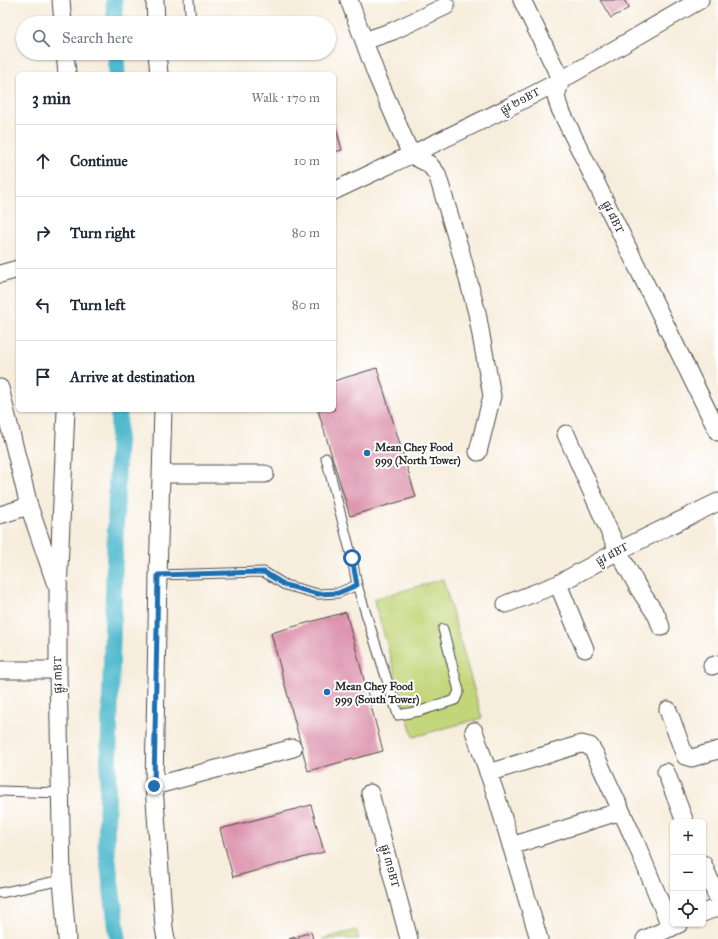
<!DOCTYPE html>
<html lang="en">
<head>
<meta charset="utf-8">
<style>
	body { margin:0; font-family:"IM FELL Great Primer","Noto Sans Khmer",serif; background:#f6f6f7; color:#1f2937 }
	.controls { position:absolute; right:12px; bottom:12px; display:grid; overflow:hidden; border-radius:6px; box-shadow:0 1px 3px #0004 }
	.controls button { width:36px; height:36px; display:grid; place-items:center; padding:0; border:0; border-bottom:1px solid #e0e1e3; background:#fff; color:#1f2937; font:20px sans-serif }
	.stop { position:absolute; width:12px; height:12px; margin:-9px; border:3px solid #1f6fb2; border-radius:50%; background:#fff }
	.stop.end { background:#1f6fb2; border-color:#fff; box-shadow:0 1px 4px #0008 }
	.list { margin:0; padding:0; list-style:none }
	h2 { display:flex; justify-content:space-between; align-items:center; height:52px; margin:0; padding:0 16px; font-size:17px }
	h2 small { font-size:13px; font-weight:400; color:#747a83 }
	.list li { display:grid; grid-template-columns:26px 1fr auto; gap:12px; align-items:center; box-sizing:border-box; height:72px; padding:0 16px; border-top:1px solid #e0e1e3 }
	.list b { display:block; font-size:15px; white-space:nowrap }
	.list em { font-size:13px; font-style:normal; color:#747a83 }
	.icon { flex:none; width:22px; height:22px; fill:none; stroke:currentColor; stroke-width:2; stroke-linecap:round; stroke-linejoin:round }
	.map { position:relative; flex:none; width:718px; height:939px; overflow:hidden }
	.search { position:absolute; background:#fff; box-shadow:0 1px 3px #0004; left:16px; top:16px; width:320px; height:44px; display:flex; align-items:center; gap:10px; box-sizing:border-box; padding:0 14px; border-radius:22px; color:#747a83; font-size:15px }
	.panel { position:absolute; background:#fff; box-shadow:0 1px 3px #0004; left:16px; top:72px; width:320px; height:340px; border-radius:6px }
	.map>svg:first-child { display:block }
</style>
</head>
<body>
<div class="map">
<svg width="718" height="939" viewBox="0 0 718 939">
	<rect width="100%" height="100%" fill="#fff"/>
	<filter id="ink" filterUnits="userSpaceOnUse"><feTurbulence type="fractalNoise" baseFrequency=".025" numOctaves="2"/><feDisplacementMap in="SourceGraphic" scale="8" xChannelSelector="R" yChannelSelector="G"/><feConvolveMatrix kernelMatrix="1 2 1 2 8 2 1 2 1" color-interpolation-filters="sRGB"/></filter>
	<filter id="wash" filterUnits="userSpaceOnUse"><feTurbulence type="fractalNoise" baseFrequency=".012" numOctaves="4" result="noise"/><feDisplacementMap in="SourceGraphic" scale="16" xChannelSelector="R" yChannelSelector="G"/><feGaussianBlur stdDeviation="0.9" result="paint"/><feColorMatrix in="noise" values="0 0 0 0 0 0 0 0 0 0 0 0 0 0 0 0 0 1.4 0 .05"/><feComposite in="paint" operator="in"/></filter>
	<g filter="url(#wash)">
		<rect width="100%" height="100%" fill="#f7eddc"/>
		<!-- green -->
		<path fill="#c2d578" stroke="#768052" d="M443,579L482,718L413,737L374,599Z
			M356,930L359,939H322Z"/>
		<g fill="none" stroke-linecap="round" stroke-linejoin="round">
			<!-- canal -->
			<path stroke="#4fb9cd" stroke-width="17" d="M114,0L115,23
				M116,53L117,74
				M118,939L106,846L119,410"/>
		</g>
		<g id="blocks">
			<!-- building -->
			<path fill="#da8da8" d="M600,0H624L629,8L611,18Z
				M334,120L342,150L334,152Z
				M377,368L416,497L350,516L318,410H334V381Z
				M346,612L383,751L308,771L271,633Z
				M311,805L324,852L233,877L220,829Z
				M311,932L313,939H289Z"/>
		</g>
	</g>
	<g filter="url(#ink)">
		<use href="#blocks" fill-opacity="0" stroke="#4a4846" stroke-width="1"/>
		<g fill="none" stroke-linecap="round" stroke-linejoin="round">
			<defs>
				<path id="lane" d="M189,0L191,23
					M158,575L264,572L285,585L318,594L338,593L357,585L352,558L326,458
					M357,585L398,715L420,711L455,700L459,691L443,629
					M0,791L60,793
					M0,893L62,880"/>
				<path id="street" d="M61,0L63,23
					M155,0L156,23
					M349,0L376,74L411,155L429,164L437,174L461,253L477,313L492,396L478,452
					M522,0L561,80L556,96L559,107L718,432
					M364,41L393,31L446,6
					M65,53L67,74
					M157,53L159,74
					M334,191C410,155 487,120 561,80C608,54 654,26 700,0
					M0,274L18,269
					M0,388L29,506L55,582
					M66,410L58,592V670L62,880L67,939
					M163,410L158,575L154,786L164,928L166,939
					M566,434L618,551L639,589L657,616L661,627
					M161,474H265
					M0,515L29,506
					M558,584L585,649
					M506,604L558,584L618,551L718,502
					M712,666L718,664
					M0,670H58
					M668,710L685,756L692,758L718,750
					M474,731L497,798L539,939
					M666,772L685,822
					M488,773L581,744L590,746L595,754L636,843L671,928
					M154,786L293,748
					M370,793L409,939
					M511,846L621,811
					M703,864L718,899
					M703,913L718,907
					M645,939L679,924"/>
			</defs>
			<!-- lane casing -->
			<use href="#lane" stroke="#4a4846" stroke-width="11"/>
			<!-- street casing -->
			<use href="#street" stroke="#4a4846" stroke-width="19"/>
			<!-- lane -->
			<use href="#lane" stroke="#fff" stroke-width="9"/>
			<!-- street -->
			<use href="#street" stroke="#fff" stroke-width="17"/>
		</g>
	</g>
	<g fill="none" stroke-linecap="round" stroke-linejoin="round" filter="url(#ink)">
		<!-- route -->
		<path stroke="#1f6fb2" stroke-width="5" d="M154,786L158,575L264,572L285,585L318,594L338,593L357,585L352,558"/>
	</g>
	<!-- markers -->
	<g fill="#1f6fb2" stroke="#fff" stroke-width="1.5">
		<circle cx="367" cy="453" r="4"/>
		<circle cx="327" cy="692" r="4"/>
	</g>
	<g text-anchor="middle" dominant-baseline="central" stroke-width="4" stroke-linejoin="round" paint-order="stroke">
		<!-- street labels -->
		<g font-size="11" fill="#2b2b2b" stroke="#fff">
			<text transform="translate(520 101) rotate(-28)">ផ្លូវ ២១BT</text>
			<text transform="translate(613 217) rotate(64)">ផ្លូវ ៨BT</text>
			<text transform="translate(612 554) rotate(-28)">ផ្លូវ ៨BT</text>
			<text transform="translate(58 675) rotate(-91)">ផ្លូវ ៣BT</text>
			<text transform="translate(390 866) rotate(75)">ផ្លូវ ៣១BT</text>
		</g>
		<!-- poi labels -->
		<g font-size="11" font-weight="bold" fill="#2b2b2b" stroke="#fff" text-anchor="start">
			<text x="375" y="447">Mean Chey Food<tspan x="375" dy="13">999 (North Tower)</tspan></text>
			<text x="335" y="686">Mean Chey Food<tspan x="335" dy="13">999 (South Tower)</tspan></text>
		</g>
	</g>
</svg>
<div class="controls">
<button>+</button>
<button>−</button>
<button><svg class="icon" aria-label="locate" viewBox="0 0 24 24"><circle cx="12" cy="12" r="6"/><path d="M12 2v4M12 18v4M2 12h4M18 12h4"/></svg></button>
</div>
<div class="stop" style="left:352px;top:558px"></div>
<div class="stop end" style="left:154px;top:786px"></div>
<div class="search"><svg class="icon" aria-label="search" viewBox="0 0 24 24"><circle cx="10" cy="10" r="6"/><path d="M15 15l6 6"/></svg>Search here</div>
<section class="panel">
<h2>3 min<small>Walk · 170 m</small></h2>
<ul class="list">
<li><svg class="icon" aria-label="ahead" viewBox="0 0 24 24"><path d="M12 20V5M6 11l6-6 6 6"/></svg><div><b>Continue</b></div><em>10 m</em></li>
<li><svg class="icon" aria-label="right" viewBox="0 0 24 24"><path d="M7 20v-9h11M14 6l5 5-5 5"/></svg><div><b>Turn right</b></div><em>80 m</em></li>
<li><svg class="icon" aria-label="left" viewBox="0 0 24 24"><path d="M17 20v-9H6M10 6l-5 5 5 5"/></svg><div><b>Turn left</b></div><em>80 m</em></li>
<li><svg class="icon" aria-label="arrive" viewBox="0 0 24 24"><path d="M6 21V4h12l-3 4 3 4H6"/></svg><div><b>Arrive at destination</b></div></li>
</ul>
</section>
</div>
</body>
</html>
